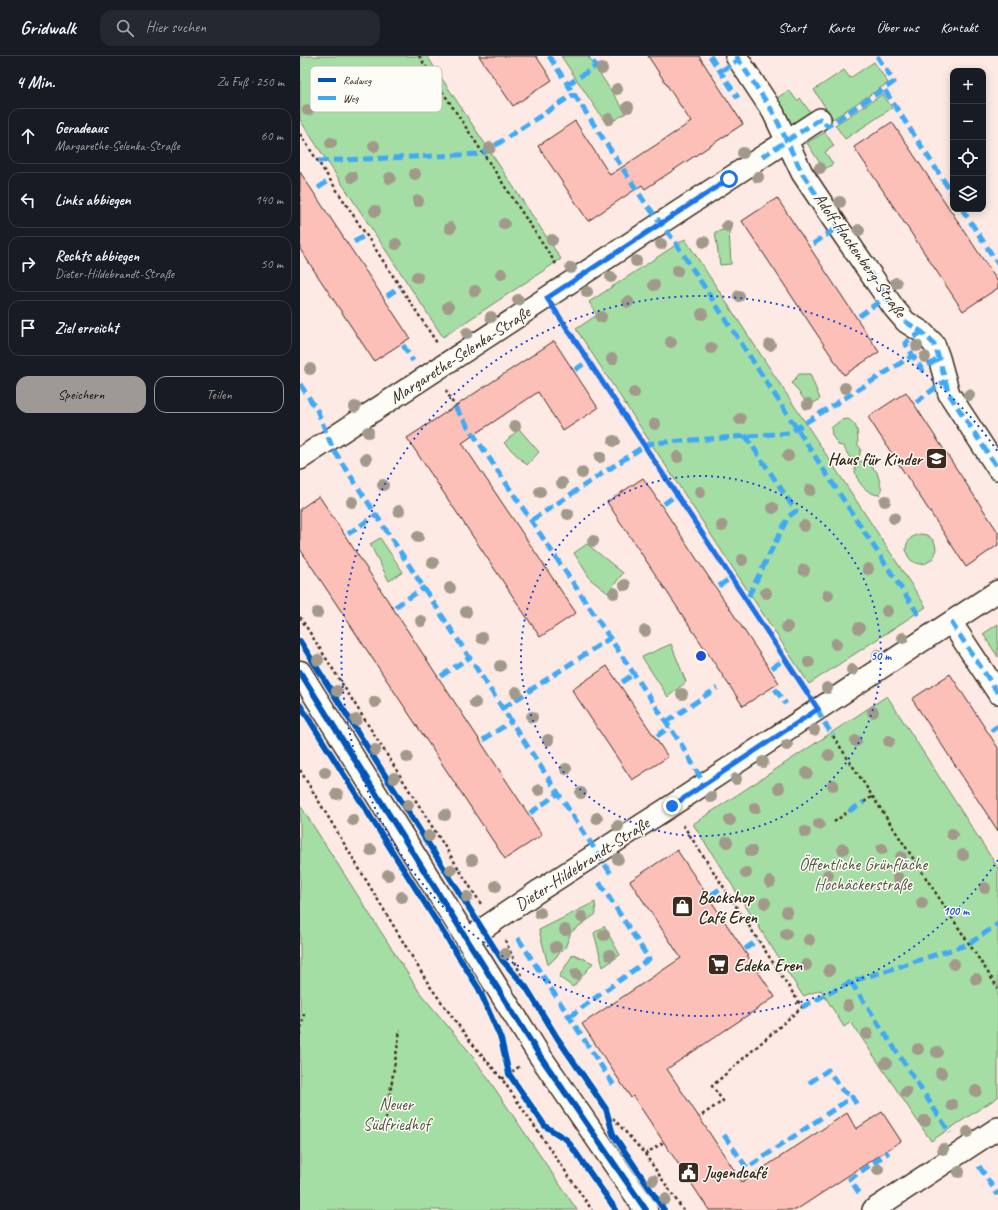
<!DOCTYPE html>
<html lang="de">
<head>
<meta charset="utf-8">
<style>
	body { margin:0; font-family:Caveat,sans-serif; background:#242831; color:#f1f3f6 }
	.controls { position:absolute; right:12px; top:12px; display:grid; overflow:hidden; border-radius:8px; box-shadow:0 2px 10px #0003 }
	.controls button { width:36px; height:36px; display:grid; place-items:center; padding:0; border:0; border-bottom:1px solid #363941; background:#171b24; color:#f1f3f6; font:20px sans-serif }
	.stop { position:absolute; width:12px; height:12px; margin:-9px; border:3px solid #1a73e8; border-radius:50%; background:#fff }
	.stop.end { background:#1a73e8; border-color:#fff; box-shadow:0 1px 4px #0008 }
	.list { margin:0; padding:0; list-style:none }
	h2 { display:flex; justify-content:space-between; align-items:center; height:52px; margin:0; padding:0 16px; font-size:17px }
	h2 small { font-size:13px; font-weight:400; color:#9ea1a6 }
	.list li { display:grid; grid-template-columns:26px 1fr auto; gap:12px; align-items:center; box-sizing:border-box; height:56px; margin:0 8px 8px; padding:0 8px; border:1px solid #363941; border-radius:12px }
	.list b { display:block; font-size:15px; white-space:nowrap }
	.list p { margin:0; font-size:13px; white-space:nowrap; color:#9ea1a6 }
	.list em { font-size:13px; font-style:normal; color:#9ea1a6 }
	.actions { display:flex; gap:8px; padding:12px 16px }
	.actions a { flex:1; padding:9px 0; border:1px solid #9f9995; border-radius:12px; text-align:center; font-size:14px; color:#9f9995 }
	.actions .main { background:#9f9995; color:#111 }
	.icon { flex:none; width:22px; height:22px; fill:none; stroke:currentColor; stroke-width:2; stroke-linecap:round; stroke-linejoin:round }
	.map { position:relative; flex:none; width:698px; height:1154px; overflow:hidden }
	header { display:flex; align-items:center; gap:24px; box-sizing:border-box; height:56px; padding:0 20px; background:#171b24; border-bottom:1px solid #363941 }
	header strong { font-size:19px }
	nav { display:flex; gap:22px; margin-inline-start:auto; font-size:14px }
	.search { width:280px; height:36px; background:#242831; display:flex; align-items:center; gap:10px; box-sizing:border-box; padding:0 14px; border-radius:12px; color:#9ea1a6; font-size:15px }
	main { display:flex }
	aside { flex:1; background:#171b24 }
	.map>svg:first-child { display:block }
</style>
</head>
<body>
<header>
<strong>Gridwalk</strong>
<div class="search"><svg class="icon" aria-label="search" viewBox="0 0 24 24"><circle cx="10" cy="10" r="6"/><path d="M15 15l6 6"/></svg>Hier suchen</div>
<nav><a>Start</a><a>Karte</a><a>Über uns</a><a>Kontakt</a></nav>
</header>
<main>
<aside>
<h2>4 Min.<small>Zu Fuß · 250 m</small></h2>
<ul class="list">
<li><svg class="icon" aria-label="ahead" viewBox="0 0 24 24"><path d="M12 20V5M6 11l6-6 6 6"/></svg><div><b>Geradeaus</b><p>Margarethe-Selenka-Straße</p></div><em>60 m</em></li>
<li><svg class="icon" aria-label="left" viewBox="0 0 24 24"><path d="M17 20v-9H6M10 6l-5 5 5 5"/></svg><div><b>Links abbiegen</b></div><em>140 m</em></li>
<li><svg class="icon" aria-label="right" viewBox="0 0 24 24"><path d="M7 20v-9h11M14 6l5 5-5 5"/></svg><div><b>Rechts abbiegen</b><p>Dieter-Hildebrandt-Straße</p></div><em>50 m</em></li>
<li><svg class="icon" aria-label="arrive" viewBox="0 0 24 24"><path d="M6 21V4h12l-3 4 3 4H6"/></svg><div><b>Ziel erreicht</b></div></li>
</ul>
<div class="actions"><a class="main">Speichern</a><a>Teilen</a></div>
</aside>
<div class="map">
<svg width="698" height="1154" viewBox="0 0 698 1154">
	<rect width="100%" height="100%" fill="#fdeae4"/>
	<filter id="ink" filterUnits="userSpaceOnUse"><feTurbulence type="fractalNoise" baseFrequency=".025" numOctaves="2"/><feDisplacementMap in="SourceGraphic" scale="8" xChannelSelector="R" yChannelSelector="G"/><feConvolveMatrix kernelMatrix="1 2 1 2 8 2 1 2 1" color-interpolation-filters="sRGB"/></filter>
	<g filter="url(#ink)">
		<!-- green -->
		<path fill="#a5dea4" stroke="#708461" d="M0,0H127L261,203L143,281L0,64Z
			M261,0H288L326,57L307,69Z
			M574,6L588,27L533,63L514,34L544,14L550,22Z
			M489,34L497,45L500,42L510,56L492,69L474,44Z
			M583,38L592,52L545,83L535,69Z
			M525,76L534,90L525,96L533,108L517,118L513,112L520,107L507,87Z
			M429,173L431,208L420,209L415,176Z
			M385,183L626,551L509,628L276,273L297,259L289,246Z
			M499,318H510L520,343L509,350L492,327Z
			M548,363C560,370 557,378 558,389L561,393L559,401L550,402L543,390L538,389L532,379L531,372L541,364Z
			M219,373L239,396L227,409L204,387Z
			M560,405H566L577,416L582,434L579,439C565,438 551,420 556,407Z
			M606 493a15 15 0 1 1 30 0a15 15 0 1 1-30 0Z
			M80,482L103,516L89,525L70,488Z
			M287,488L323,517L308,537L291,524L274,497Z
			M698,568V601L683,578Z
			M371,588L386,626L368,641L342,601Z
			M587,640L698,812V1041L631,1085L551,966L544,971L521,934L503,940L393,768Z
			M0,749L120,937L172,999L277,1154H0Z
			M295,846L296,858L271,876L265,892L248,909L239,874Z
			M304,870L320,899L303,911L294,877Z
			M273,898L293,907L273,931L259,921Z"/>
		<!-- building -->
		<path fill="#fcc0b9" stroke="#3b2a1e" d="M179,0H236L252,24L213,50Z
			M348,0H399L443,68L345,133L342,129L288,165L238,90L275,65L310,119L391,66Z
			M592,66L698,226V232L663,255L554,91Z
			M0,116L110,282L74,305L0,193Z
			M477,142L579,296L544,319L442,165Z
			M254,285L298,352L263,375L238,336L162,387L276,557L240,581L107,382Z
			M606,336L698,476V489L666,511L568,361Z
			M343,422L479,627L443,650L307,446Z
			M19,440L242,779L205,803L0,493V453Z
			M307,610L368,701L332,724L272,634Z
			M650,618L698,692V775L612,643Z
			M377,794L475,941L367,1013L442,1126L547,1057L556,1073L582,1056L601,1085L496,1154H409L333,1040L331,1042L282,968L381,902L330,825Z"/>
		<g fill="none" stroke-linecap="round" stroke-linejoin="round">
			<defs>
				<path id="minor" d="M436,0L473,56L502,117L538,171L594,252L606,266L622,276L634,288L639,302L649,338L698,413
					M0,403L520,63
					M651,566L698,637
					M168,883L240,834L371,750L698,535
					M573,1154L698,1072"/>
				<path id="tertiary" d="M0,616L238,997L346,1154"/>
			</defs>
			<!-- minor casing -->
			<use href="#minor" stroke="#3b2a1e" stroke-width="24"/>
			<!-- tertiary casing -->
			<use href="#tertiary" stroke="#3b2a1e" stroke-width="25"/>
			<!-- path -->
			<path stroke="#3b2a1e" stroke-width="2.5" stroke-dasharray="3 3" stroke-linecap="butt" d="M119,0L256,208
				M0,78L137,287
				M259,260L506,635
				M146,334L155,351
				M0,561L181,848
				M533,680L698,932
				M0,714L129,929L170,985L202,1023L292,1154
				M564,746L573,740
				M534,766L549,755
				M383,769L502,951L412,1030L423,1045L399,1061
				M205,884L226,930
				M0,978L4,958
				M202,1023L220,1010
				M313,1062L345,1098L383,1154
				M84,1075L100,974
				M345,1098L364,1086"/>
			<!-- minor -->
			<use href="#minor" stroke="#fdfcf7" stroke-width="21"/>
			<!-- tertiary -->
			<use href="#tertiary" stroke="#fdfcf7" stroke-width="22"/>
			<!-- quiet -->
			<path stroke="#3fa9f5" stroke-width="5" stroke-dasharray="10 5" stroke-linecap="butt" d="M249,0L344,145L375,186L620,561
				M410,0L438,42
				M436,0L473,56L502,117L538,171L594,252L606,266L622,276L634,288L639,302L649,338L698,413
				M577,0L594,26L584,33L653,139
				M421,15L438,4
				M267,29L296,10L289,0
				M462,101L520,63L528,70L584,33
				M18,105L182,98L274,38
				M18,132L30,124
				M662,153L698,208
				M54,186L66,179
				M513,188L538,171
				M87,240L100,231
				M559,260L586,241
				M622,276L605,287L622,314L639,302
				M103,289L113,305
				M275,314L288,305
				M0,328L17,354L33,393L311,818
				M616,346L645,325
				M155,351L383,691L404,728
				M445,379L496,455L488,461L446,545
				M364,448L376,439
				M232,464L344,390L353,387L489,377L612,300
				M48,478L77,458
				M419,530L431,522
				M95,551L125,531
				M651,566L698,637
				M472,612L485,603
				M141,620L170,601
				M322,626L334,618
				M475,633L486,648
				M203,652L310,582
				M518,653L522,663L533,680
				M366,666L417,632
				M691,675L698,670
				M357,680L370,671
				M183,684L212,665
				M549,755L564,746
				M230,757L259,737
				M411,839L423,831
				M218,882L315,1031
				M445,893L458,884
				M551,926L650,1077
				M502,951L551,926L669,888L698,868
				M269,961L349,903L299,826
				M509,1027L528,1014L542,1034L552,1041
				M424,1079L447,1112L552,1041L559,1052
				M679,1110L698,1139
				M559,1137L550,1123L589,1096"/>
			<defs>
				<path id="cycleway" d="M0,585L202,904L226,931L258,983L306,1053L313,1078L364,1154
					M0,616L238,997L346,1154
					M0,649L179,933L201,983L209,1018L245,1070L267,1084L316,1154"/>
			</defs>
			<!-- cycleway casing -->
			<use href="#cycleway" stroke="#fdfcf7" stroke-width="8"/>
			<!-- cycleway -->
			<use href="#cycleway" stroke="#0057b8" stroke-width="6"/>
		</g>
		<!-- trees -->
		<g fill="#a1998a">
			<circle cx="302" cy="13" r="6"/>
			<circle cx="317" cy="33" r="6"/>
			<circle cx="328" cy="51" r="6"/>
			<circle cx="8" cy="54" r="6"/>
			<circle cx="309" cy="63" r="6"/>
			<circle cx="31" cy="87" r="6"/>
			<circle cx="74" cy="90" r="6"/>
			<circle cx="190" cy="92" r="6"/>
			<circle cx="443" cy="97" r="6"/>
			<circle cx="520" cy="112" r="6"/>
			<circle cx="115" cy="118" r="6"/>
			<circle cx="52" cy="121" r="6"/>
			<circle cx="458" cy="121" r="6"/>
			<circle cx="90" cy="122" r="6"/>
			<circle cx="118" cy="145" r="6"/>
			<circle cx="540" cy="146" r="6"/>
			<circle cx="75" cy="155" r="6"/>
			<circle cx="204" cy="168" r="6"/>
			<circle cx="427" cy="170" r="6"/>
			<circle cx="150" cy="172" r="6"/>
			<circle cx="559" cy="174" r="6"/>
			<circle cx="252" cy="184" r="6"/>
			<circle cx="404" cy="186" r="6"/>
			<circle cx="96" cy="188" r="6"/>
			<circle cx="361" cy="188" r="6"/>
			<circle cx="336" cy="205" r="6"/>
			<circle cx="271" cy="212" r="6"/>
			<circle cx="377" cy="215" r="6"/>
			<circle cx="201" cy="218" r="6"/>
			<circle cx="117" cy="221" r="6"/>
			<circle cx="311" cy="221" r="6"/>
			<circle cx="596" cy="227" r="6"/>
			<circle cx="354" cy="229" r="6"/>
			<circle cx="175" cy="235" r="6"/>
			<circle cx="287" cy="236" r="6"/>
			<circle cx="439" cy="240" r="6"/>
			<circle cx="218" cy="244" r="6"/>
			<circle cx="328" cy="246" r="6"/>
			<circle cx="148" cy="251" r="6"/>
			<circle cx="402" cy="258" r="6"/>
			<circle cx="191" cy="261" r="6"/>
			<circle cx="301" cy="261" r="6"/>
			<circle cx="167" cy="277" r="6"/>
			<circle cx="371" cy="286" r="6"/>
			<circle cx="470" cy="289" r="6"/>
			<circle cx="617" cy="290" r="6"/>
			<circle cx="411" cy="292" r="6"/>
			<circle cx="625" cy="301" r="6"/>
			<circle cx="312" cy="303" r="6"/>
			<circle cx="10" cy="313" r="6"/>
			<circle cx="545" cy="332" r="6"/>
			<circle cx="334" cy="337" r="6"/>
			<circle cx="669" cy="339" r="6"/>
			<circle cx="508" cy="348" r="6"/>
			<circle cx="55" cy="351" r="6"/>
			<circle cx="440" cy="363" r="6"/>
			<circle cx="355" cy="368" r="6"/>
			<circle cx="215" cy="370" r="6"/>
			<circle cx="68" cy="376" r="6"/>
			<circle cx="314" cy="385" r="6"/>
			<circle cx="488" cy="400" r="6"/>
			<circle cx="300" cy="401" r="6"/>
			<circle cx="378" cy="401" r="6"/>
			<circle cx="66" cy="403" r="6"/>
			<circle cx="282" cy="417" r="6"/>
			<circle cx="262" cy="427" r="6"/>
			<circle cx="83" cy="429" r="6"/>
			<circle cx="510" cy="434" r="6"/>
			<circle cx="240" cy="436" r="6"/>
			<circle cx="400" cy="436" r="6"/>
			<circle cx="585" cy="445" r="6"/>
			<circle cx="52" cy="446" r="6"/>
			<circle cx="473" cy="452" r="6"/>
			<circle cx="99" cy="455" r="6"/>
			<circle cx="268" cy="458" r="6"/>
			<circle cx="594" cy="462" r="6"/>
			<circle cx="422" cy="470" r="6"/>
			<circle cx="504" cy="470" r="6"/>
			<circle cx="118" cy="481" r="6"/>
			<circle cx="293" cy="485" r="6"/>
			<circle cx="442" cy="504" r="6"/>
			<circle cx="133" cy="507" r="6"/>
			<circle cx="568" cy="513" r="6"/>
			<circle cx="504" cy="514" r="6"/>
			<circle cx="325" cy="529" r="6"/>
			<circle cx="150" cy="532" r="6"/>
			<circle cx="314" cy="537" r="6"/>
			<circle cx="466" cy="537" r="6"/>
			<circle cx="528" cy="539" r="6"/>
			<circle cx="587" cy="555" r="6"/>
			<circle cx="166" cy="556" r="6"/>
			<circle cx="17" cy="557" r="6"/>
			<circle cx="121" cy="565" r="6"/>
			<circle cx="487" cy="571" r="6"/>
			<circle cx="559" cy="572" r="6"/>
			<circle cx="345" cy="575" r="6"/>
			<circle cx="182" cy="582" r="6"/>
			<circle cx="603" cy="582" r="6"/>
			<circle cx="536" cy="588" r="6"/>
			<circle cx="578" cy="599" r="6"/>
			<circle cx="18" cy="604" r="6"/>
			<circle cx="509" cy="606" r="6"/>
			<circle cx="200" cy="610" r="6"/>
			<circle cx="552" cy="614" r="6"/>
			<circle cx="527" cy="632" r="6"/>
			<circle cx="37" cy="635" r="6"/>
			<circle cx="216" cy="636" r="6"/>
			<circle cx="382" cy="638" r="6"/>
			<circle cx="75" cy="646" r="6"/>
			<circle cx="175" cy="647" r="6"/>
			<circle cx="573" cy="656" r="6"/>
			<circle cx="232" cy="661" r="6"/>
			<circle cx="56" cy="664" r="6"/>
			<circle cx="514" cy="674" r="6"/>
			<circle cx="248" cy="684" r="6"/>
			<circle cx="556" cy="685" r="6"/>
			<circle cx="589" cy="685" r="6"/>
			<circle cx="487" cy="689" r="6"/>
			<circle cx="75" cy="694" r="6"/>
			<circle cx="529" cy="699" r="6"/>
			<circle cx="107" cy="701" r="6"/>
			<circle cx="463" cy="706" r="6"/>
			<circle cx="266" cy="713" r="6"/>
			<circle cx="25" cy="716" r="6"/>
			<circle cx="507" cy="717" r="6"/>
			<circle cx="94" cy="722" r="6"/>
			<circle cx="436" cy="723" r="6"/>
			<circle cx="533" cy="729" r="6"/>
			<circle cx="479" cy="732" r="6"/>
			<circle cx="239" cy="734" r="6"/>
			<circle cx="281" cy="737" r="6"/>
			<circle cx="37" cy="738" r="6"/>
			<circle cx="411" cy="741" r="6"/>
			<circle cx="108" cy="749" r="6"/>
			<circle cx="455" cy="752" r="6"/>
			<circle cx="145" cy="759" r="6"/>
			<circle cx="297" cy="762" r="6"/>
			<circle cx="53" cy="764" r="6"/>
			<circle cx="430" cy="764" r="6"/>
			<circle cx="519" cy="768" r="6"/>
			<circle cx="318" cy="770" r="6"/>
			<circle cx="505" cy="776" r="6"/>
			<circle cx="652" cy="778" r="6"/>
			<circle cx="129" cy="780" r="6"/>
			<circle cx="427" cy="786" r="6"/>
			<circle cx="543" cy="793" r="6"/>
			<circle cx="582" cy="793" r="6"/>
			<circle cx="71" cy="794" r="6"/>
			<circle cx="451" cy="795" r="6"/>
			<circle cx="663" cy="799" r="6"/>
			<circle cx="601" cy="801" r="6"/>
			<circle cx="318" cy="803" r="6"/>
			<circle cx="172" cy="804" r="6"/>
			<circle cx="151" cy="814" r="6"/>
			<circle cx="446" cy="817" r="6"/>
			<circle cx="88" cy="819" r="6"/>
			<circle cx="528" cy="819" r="6"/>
			<circle cx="598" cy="822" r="6"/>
			<circle cx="470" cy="826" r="6"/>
			<circle cx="196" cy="830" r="6"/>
			<circle cx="685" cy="832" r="6"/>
			<circle cx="102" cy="841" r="6"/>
			<circle cx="167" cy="841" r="6"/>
			<circle cx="465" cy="847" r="6"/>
			<circle cx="622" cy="847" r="6"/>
			<circle cx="487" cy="856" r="6"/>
			<circle cx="240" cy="857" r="6"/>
			<circle cx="282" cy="861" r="6"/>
			<circle cx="265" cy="874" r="6"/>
			<circle cx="486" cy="878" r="6"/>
			<circle cx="304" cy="879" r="6"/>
			<circle cx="509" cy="884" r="6"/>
			<circle cx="256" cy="891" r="6"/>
			<circle cx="205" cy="898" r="6"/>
			<circle cx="310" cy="899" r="6"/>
			<circle cx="654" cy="908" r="6"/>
			<circle cx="506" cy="909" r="6"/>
			<circle cx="529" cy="914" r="6"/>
			<circle cx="276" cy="918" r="6"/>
			<circle cx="676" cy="923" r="6"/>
			<circle cx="548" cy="950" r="6"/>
			<circle cx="567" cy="978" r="6"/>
			<circle cx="618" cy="993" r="6"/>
			<circle cx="637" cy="996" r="6"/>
			<circle cx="586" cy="1007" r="6"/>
			<circle cx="641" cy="1017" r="6"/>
			<circle cx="676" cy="1035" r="6"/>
			<circle cx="606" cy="1036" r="6"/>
			<circle cx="652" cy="1049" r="6"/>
			<circle cx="625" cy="1065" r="6"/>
			<circle cx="668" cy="1076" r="6"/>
			<circle cx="643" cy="1093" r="6"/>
			<circle cx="578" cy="1113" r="6"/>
			<circle cx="659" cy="1116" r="6"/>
			<circle cx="353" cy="1124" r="6"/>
			<circle cx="365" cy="1143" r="6"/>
		</g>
	</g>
	<g fill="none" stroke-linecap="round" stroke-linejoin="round" filter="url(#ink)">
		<!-- route -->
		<path stroke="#1a73e8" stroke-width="5" d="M372,750L518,653L247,242L429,123"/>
	</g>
	<!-- distance rings -->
	<g fill="none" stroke="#1d4ed8" stroke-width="2" stroke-dasharray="2 4">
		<circle cx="401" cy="600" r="180"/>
		<path d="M698 804A360 360 0 1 1 698 396"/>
	</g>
	<!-- icons -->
	<defs>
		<symbol id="school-square" viewBox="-11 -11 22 22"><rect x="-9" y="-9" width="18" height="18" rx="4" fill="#3b2a1e" stroke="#fdfcf7"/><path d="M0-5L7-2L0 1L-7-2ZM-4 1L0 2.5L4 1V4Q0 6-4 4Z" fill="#fff"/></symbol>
		<symbol id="shop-square" viewBox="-11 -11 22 22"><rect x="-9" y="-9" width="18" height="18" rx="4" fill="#3b2a1e" stroke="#fdfcf7"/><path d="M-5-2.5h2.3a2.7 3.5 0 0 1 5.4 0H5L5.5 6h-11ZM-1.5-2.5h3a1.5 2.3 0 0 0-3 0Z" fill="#fff"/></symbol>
		<symbol id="supermarket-square" viewBox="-11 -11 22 22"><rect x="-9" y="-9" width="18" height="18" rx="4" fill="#3b2a1e" stroke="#fdfcf7"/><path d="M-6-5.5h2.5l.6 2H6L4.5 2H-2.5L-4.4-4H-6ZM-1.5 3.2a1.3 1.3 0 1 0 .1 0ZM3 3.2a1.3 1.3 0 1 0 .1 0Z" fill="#fff"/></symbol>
		<symbol id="civic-square" viewBox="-11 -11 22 22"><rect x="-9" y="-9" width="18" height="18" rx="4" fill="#3b2a1e" stroke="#fdfcf7"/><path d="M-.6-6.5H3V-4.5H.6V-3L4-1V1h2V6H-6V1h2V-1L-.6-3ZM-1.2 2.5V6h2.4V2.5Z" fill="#fff"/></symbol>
	</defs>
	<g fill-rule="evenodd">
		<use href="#school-square" x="624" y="390" width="25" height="25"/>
		<use href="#shop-square" x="370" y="838" width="25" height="25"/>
		<use href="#supermarket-square" x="406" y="896" width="25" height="25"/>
		<use href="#civic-square" x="376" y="1104" width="25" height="25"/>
	</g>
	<g text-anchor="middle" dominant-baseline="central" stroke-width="3" stroke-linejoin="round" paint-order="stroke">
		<!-- street labels -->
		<g font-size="17" fill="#3b2a1e" stroke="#fdfcf7">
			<text transform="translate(560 199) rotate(55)">Adolf-Hackenberg-Straße</text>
			<text transform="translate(160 299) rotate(-33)">Margarethe-Selenka-Straße</text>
			<text transform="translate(282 808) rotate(-33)">Dieter-Hildebrandt-Straße</text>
		</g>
		<!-- poi labels -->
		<g font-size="17" font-weight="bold" fill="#3b2a1e" stroke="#fdfcf7" text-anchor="start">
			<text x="622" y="403" text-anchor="end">Haus für Kinder</text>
			<text x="398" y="841">Backshop<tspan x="398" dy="20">Café Eren</tspan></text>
			<text x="434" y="909">Edeka Eren</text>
			<text x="404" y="1116">Jugendcafé</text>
		</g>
		<!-- park labels -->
		<g font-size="17" fill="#565740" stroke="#fdfcf7">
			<text x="563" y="808">Öffentliche Grünfläche<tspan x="563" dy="20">Hochäckerstraße</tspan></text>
			<text x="96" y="1048">Neuer<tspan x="96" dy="20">Südfriedhof</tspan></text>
		</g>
	</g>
	<!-- legend -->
	<rect x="10" y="10" width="132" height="46" rx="6" fill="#fdfcf7" stroke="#c3bdb6" stroke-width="1"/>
	<rect x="18" y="22" width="18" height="4" fill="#0057b8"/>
	<rect x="18" y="40" width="18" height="4" fill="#3fa9f5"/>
	<g font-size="11" fill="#3b2a1e">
		<text x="43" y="28">Radweg</text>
		<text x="43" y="46">Weg</text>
	</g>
	<circle cx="401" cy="600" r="6" fill="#1d4ed8" stroke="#fdfcf7" stroke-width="2"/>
	<g font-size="12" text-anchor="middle" font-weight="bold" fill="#1d4ed8" stroke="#fdfcf7" stroke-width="3" stroke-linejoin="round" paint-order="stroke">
		<text x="581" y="604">50 m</text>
		<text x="656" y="859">100 m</text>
	</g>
</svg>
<div class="controls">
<button>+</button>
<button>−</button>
<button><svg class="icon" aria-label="locate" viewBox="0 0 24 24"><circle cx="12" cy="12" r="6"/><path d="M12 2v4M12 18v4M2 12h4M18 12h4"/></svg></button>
<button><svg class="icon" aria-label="layers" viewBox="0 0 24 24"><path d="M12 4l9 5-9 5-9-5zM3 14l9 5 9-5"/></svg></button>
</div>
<div class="stop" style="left:429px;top:123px"></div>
<div class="stop end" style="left:372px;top:750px"></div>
</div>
</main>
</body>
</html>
